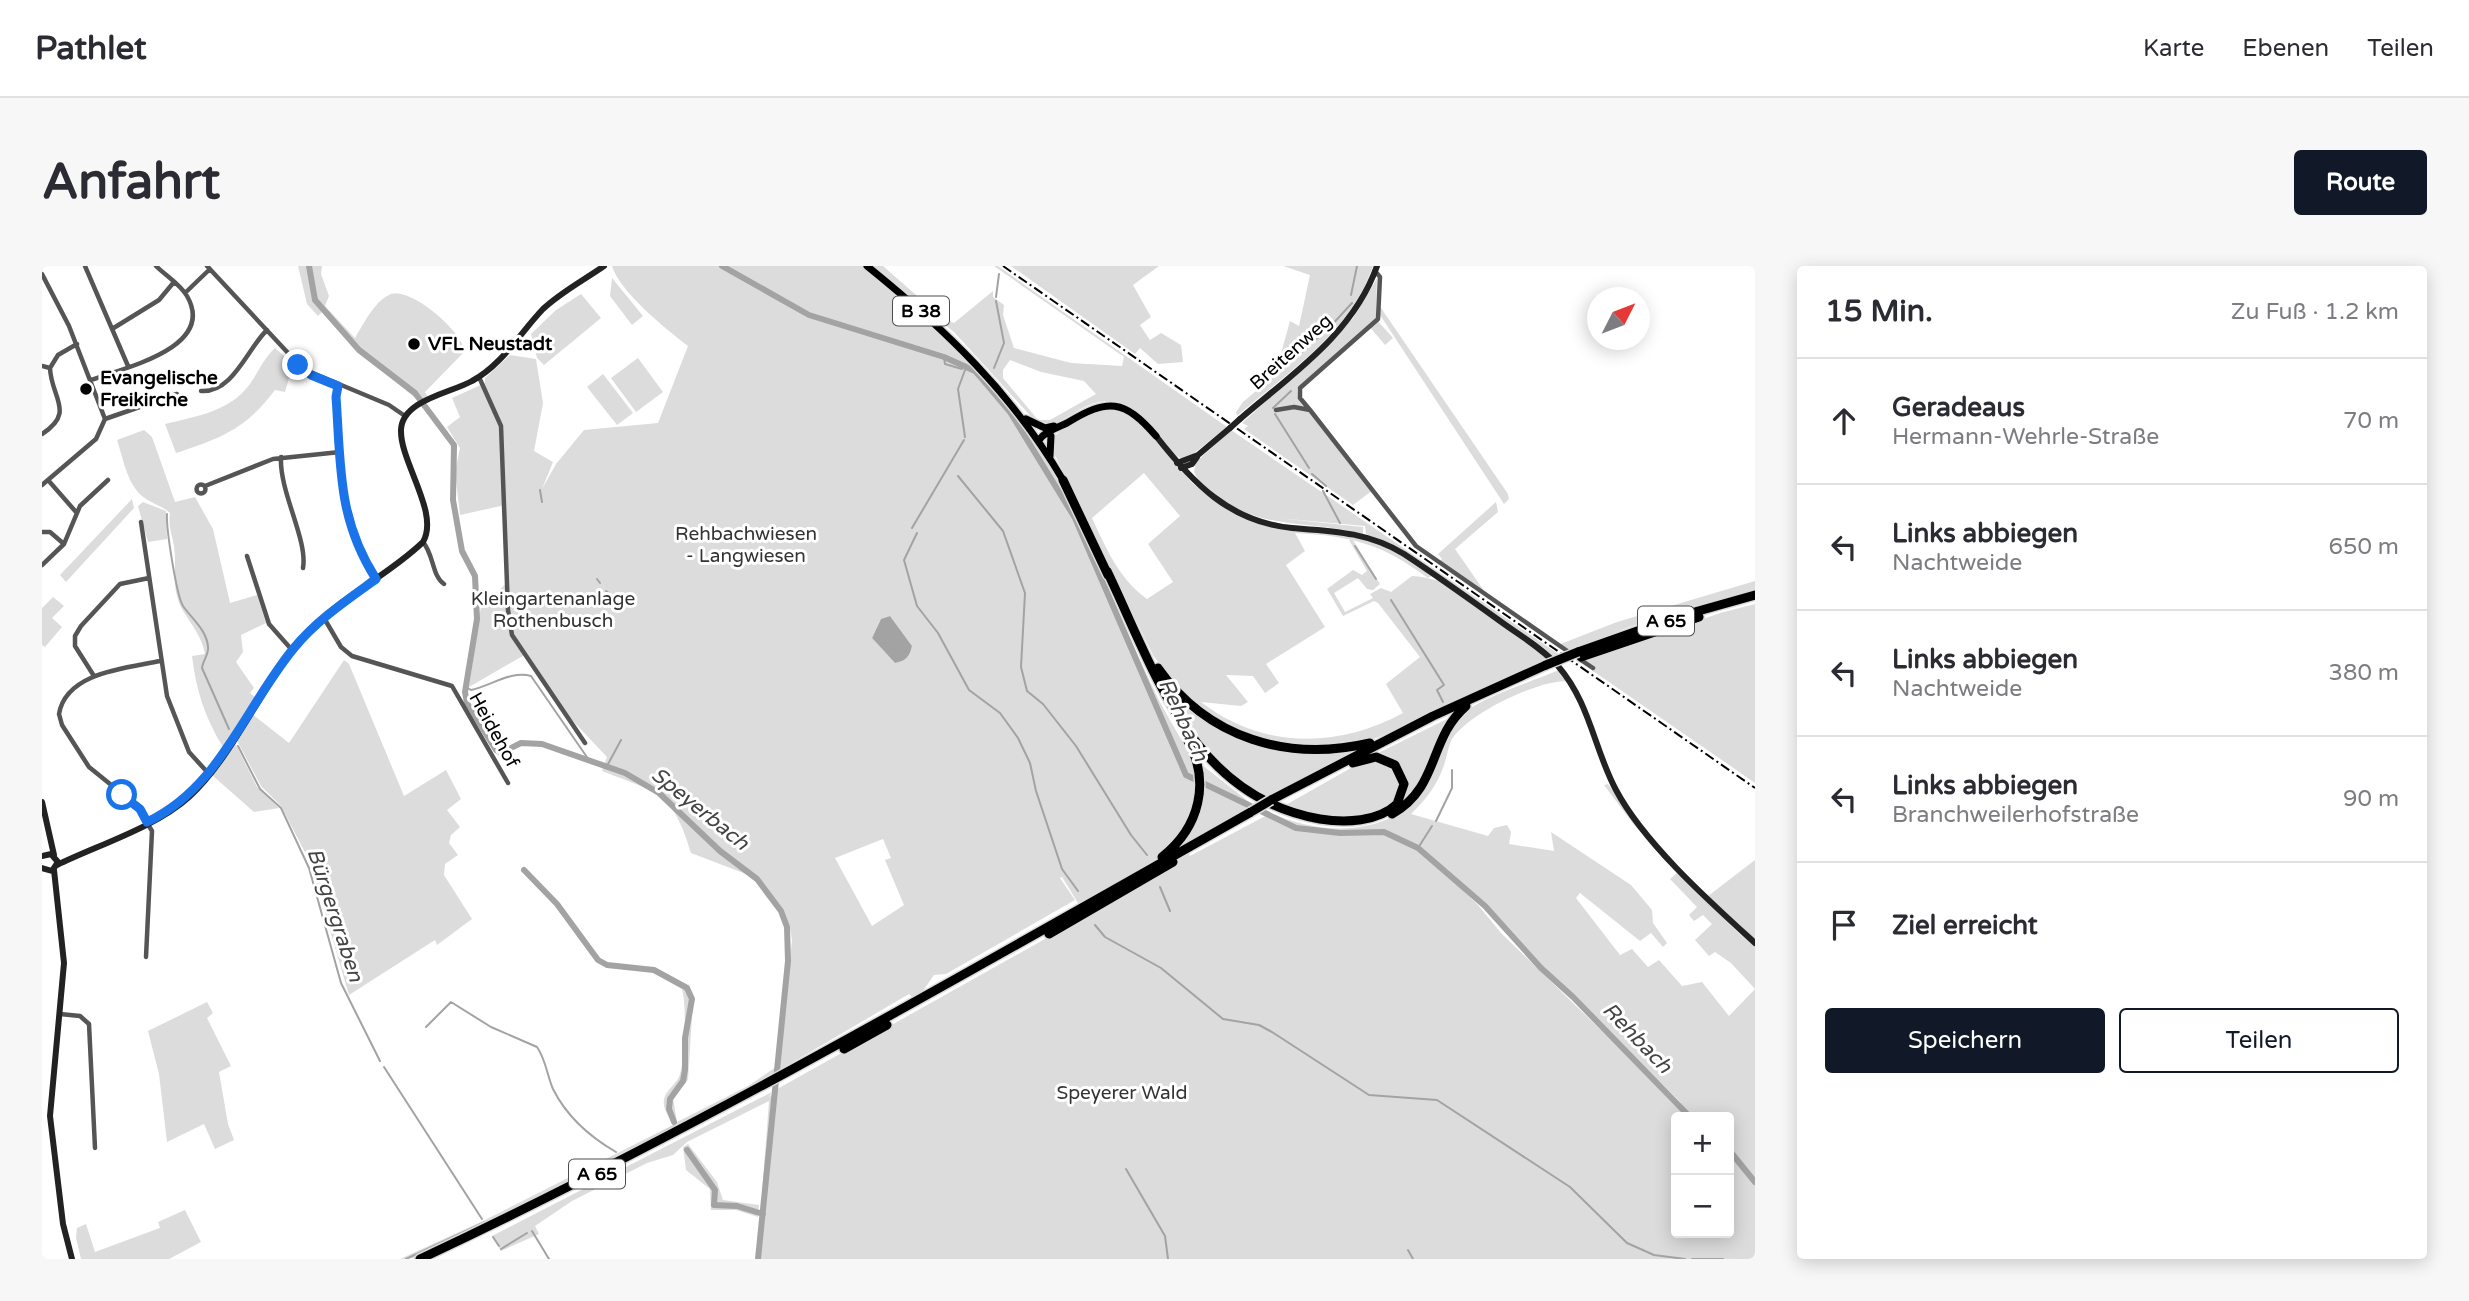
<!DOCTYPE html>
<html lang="de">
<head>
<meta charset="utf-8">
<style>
	body { margin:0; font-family:"Varela Round",sans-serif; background:#f7f7f7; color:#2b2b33 }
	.controls { position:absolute; right:21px; bottom:21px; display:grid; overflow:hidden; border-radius:7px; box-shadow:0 4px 18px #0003 }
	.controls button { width:63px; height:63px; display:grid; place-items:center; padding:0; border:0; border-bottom:2px solid #e1e1e2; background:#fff; color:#2b2b33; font:35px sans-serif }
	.compass { position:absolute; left:1545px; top:21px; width:63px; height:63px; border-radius:50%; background:#fff; box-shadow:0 4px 18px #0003; rotate:48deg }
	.stop { position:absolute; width:21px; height:21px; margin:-16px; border:5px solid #1a73e8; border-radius:50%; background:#fff }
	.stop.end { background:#1a73e8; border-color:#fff; box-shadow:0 2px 7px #0008 }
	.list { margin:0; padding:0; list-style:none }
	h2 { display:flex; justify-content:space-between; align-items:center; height:91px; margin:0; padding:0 28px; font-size:30px }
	h2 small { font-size:23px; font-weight:400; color:#7c7c81 }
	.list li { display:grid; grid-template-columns:46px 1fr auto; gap:21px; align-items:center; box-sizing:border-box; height:126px; padding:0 28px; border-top:2px solid #e1e1e2 }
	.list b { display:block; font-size:26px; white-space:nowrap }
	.list p { margin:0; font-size:23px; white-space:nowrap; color:#7c7c81 }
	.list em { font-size:23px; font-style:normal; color:#7c7c81 }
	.actions { display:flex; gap:14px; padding:21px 28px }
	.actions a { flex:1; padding:16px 0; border:2px solid #111827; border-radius:7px; text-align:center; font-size:24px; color:#111827 }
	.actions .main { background:#111827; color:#fff }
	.icon { flex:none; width:38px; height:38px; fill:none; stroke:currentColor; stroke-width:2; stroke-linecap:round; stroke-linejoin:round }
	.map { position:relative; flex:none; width:1713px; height:993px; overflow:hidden; border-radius:7px }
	header { display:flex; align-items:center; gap:42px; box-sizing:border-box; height:98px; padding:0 35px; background:#fff; border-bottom:2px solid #e1e1e2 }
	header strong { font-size:33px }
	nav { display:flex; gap:38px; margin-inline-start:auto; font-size:24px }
	.intro { display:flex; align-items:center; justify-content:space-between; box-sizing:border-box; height:168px; padding:0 42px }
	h1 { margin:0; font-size:49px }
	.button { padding:18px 32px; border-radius:7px; background:#111827; color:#fff; font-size:24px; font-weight:700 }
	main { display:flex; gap:42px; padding:0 42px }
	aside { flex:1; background:#fff; border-radius:7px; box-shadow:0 4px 18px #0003 }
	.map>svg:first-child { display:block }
</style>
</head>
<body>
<header>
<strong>Pathlet</strong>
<nav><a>Karte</a><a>Ebenen</a><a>Teilen</a></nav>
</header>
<div class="intro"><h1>Anfahrt</h1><a class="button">Route</a></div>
<main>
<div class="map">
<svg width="1713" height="993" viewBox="0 0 1713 993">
	<rect width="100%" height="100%" fill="#fff"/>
	<!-- green -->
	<path fill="#dcdcdc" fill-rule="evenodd" d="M256,0H280L279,8L287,30L283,40L313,72C321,59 332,36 347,29C368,18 425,70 422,86L383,126L386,131L377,135L315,84L280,46L276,50L265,38Z
		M570,0H820C864,35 911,70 948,113C1026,206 1062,320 1114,428C1127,456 1148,482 1156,513C1161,533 1149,556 1137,572L1140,575C1153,560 1160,541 1161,521C1161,513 1158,505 1160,499L1211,539L1143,579L1148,590L1229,547C1283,572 1360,571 1390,511C1400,491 1397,469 1415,452C1438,431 1487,417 1517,404L1525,415C1494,415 1427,447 1410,473C1406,481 1405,491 1402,499C1395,520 1384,533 1369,548L1446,570L1452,562L1465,559L1469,566L1467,578L1512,585L1509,566L1589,619L1610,644L1611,657L1625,677L1621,681L1609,667L1598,675L1538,627L1534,632L1578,689L1590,683L1606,701L1617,694L1640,720L1660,716L1687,750L1713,723L1689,697L1673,686L1667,690L1653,674L1670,658L1661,649L1652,655L1647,649L1655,641L1628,613L1635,607L1707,677L1592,559L1562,519L1566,518L1596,561L1713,679V993H715L727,835L645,876L631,889L605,897L530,935L493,960L497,968L459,985L450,970L730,826L727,831L737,822L1044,650L1020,611L1018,612L1033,634L904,708L892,709L881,725L870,731L867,728L729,809L731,811L579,892L374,992L358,993L441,955L631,859C628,852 620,842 622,834C623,825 633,819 637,811C643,798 645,738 640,724L646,720L651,734L646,814L631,832L635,856L706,820L737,799L750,674L748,662L740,643L717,613L649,587C631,526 616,527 560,505L565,491L530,454L484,388L427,421L439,340L466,316L463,239L418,249L413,206L418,182L405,161L418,151L410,132L443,117V112L468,89L494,93L501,137L492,185L511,196L500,223L514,198L542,164L616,157L646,80C625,64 577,25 570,0ZM848,350L870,380C868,390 864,395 853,397L830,372L839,353ZM841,573L849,592L843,594L862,639L830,660L793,592ZM1378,582L1443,637L1500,699L1639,837L1636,839L1459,667L1436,639ZM1634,851H1687V967H1634Z
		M828,0H841L898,50L912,57L951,25V31L962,39L961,49L972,82L1029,97L1080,100L1082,91L952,0H956L1185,161L1151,188L1140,193C1111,178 1100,127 1057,136C1039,139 1025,154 1007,160L994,156L912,66ZM968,94L999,106L1042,115L1054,128L1008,154H996L961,112V104Z
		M969,0H1117L1091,19L1109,51L1098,59L1108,74L1119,67L1139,79L1141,96L1116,98L1098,82L1093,88Z
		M1241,0H1331C1309,66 1246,106 1195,150L1194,146L1201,136L1233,109L1248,55L1257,60L1268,9Z
		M570,12L601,50L590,59L568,30Z
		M1335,12L1334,53L1351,72L1343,79L1327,60L1255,123L1256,132L1331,224L1311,239L1202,163L1206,160L1200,157L1285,80L1311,52Z
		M539,28L559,52L502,99L495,92L489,68L514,44Z
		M1337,39L1466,228L1467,233L1462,238L1338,49Z
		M233,82L251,98L243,126L233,124C204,163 179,172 134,187L123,158C155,150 187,146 208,118C217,105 222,92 233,82Z
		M596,92L621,126L594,146L569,112Z
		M561,108L591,147L575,159L545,121Z
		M1059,142L1084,145L1104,162L1150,217L1177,238L1200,251L1322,272L1358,288L1390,310L1386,312C1340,278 1310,270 1253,267L1263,285L1244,299L1283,361L1224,398L1237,417L1223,427L1211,410L1184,409L1206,436L1199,440L1159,436C1220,483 1295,483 1361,447L1344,418L1378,391L1336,337L1332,335L1301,350L1285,323L1311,304L1320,309L1325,305L1307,274H1311L1338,318L1331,324L1325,323L1316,312L1292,327L1303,346L1331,332L1328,328L1339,322L1349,326L1370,310C1381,310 1391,314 1398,315L1507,393C1471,409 1435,424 1400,441C1376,452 1353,466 1328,474C1241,500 1160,461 1111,389L1010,183V172L1027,158ZM1102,207L1138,250L1106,278L1131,316L1105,333C1077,313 1064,282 1050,252Z
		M102,164L110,171L133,236L153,231L171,263L188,337L215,329L224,357L199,369L201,386L194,396L212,422L208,427L214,432L181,481C163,452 154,424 150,390L163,388C159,367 147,357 138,339C129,317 135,302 132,280C130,268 126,260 128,247C119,239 108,237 100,230C85,217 81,192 75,174Z
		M1189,164L1518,389L1511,391L1338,274L1324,268L1323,260L1235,252L1321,261V268C1267,254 1222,265 1174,230C1165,223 1157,217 1152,206L1154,196Z
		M90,233L92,242L24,316L18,309Z
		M101,236L124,245L125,273L106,276L96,240Z
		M1454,236L1456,246L1413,283L1447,332L1395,297L1400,293L1396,288Z
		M1713,315V324L1587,361L1525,386L1516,379L1575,356Z
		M11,331L22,340L10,352L20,361L3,381L0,379V342Z
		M1713,338V517L1538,396L1678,347Z
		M302,394L307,398L362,530L404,504L419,533L405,544L418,561L409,569L407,577L416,589L403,598L402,609L430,653L395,679L393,674L307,729L268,596L239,540L219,520L194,473L210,448L247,477Z
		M1115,403C1135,427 1150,438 1177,455C1235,491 1254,492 1321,481L1237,527L1220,532C1165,498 1144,459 1115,403Z
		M1407,452L1384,512L1354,543C1379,512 1357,502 1330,490Z
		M192,475L215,521L237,542L212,546L170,509Z
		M1335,494L1356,505L1359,528C1328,563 1280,551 1240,541L1309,502Z
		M1713,594V675L1666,630Z
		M165,736L171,747L165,752L189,800L177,806L186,858L192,874L173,883L162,858L125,876L117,808L106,765Z
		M646,878L675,916L681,934L717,939L716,951L694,944H669L668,923L644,904L641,881Z
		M143,944L159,976L127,993H39L34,972L35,962L44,958L53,986L115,963L118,962L116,956Z"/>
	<!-- water -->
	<path fill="#a3a3a3" d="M848,350L870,380C868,390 864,395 853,397L830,372L839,353Z"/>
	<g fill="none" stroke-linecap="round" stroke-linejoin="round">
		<!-- stream -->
		<path stroke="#a3a3a3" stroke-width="2" d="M1309,29L1315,0
			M954,31L957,8
			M902,91L903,98L920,103
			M952,102L962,77L954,35
			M1239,104L1287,62L1310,37
			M1231,142L1249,125
			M1233,148L1267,202
			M923,171L916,123L923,104
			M1270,208L1284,220
			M916,210L961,265L983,327L979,401L985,425L1001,438L1034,480L1089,569L1105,589
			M498,224L500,236
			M1281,225L1298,257
			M125,248C124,261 134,328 141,340C149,352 165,364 166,381C167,388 161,394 160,402L187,463
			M870,262L922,174
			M875,267L862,294L875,340L896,367L927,424L958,447L976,472L988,497L994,525L1020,603L1036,625
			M1313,280L1334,313
			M555,313L558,317
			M564,325L567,327
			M1349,334L1402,419L1395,424L1401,436
			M424,421L429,424C448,420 470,404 489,410L549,497
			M196,480L218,523L239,542L267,602L299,717L338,795
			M565,500L579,474
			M1394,555L1410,522V504
			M1376,582L1390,560
			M1118,621L1128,645
			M1053,659L1063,671L1119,702L1181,753L1217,759L1230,766L1327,829L1395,834L1528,921L1585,977L1612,989L1643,993
			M384,761L409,736L449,761L495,781C504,794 505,809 511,823C525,851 548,871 574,886
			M342,801L440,953
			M578,890L633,860
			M1084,903L1123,970L1126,993
			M490,965L507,993
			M451,971L457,980
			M459,983L485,967
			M1366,984L1371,993
			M364,993L443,956
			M1650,993H1681"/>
		<!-- river -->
		<path stroke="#a3a3a3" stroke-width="6" d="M267,0L273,34L317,84L373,127L412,179L411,234L420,285L433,310L435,353L423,426L425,437L454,484L459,487L479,477L500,478L583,507L617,527L678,585L715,613L739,645L745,661L746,695L716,993
			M680,0L767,49L902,91L933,105L941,114L968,146L1033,252L1144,509L1254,562L1298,567L1342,566L1376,582L1443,640L1499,702L1531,731L1648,851
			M482,604L515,638L556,694L565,699L612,704L645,722L650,733L643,772V804L641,815L628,833L627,843L632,856
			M645,884L673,924L672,939L695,940L721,948
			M1687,884L1713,916"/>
		<defs>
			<path id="primary" d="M825,0C903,63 970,127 1021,214
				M984,153L1003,162L1012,160
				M997,174C1003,165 1015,162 1025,157C1066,132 1082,133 1114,170
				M1008,190L1009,170"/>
			<path id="highway" d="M1021,214L1066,309
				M1065,305C1114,407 1150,531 1278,553C1303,557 1336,556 1355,538L1362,518L1353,499L1334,491L1311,497
				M1536,386L1635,351L1713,329
				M1539,391L1657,351
				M1116,402C1166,473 1246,496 1328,477
				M1229,534L1391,450L1504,399
				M1350,548C1398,521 1386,473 1424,440
				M1120,591C1158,561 1169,515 1145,473
				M1007,668L1131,596
				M802,783L845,759
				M378,993C663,859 935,701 1209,546"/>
		</defs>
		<!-- primary casing -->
		<use href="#primary" stroke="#dbdbdb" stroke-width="10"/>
		<!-- highway casing -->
		<use href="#highway" stroke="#dbdbdb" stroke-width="12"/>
		<!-- street -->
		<path stroke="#555" stroke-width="4.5" d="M43,0L86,100
			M165,0L261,103L347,139L363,150
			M0,8L27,60L63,153
			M143,27L168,3
			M70,63L117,34L132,16
			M0,100L8,102
			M437,111L459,160L466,344L470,369L543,477
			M49,114C81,102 175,82 145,30C138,18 124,10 114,0
			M296,120L294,131C300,200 296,251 334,312
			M159,125C191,127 205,83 225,64
			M1234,144L1252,141L1268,144L1374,280L1531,389
			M1268,144L1258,132V122L1336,53L1338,11L1333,5
			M63,153L135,128
			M0,168C34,146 9,132 8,102L16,89L35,78
			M239,191C237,225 266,274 261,302
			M6,214L34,246
			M154.5 223a4.5 4.5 0 1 1 9 0a4.5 4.5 0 1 1-9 0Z
			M0,219L54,173L63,153
			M163,220L231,193L298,186
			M99,256L125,430L147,486L167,508
			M0,266H8L22,278
			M381,276C392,289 390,310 402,318
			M205,290L227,358L250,384
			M0,299L22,278L38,240L66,214
			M282,352L299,381L310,390L410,420L466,517
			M1539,394L1551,402
			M52,410L33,380V370L39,360L78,318L107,312
			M104,691L110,565L94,539L47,501L20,459L17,448C24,406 85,402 118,395
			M18,748L38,750L47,758L53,882"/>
		<!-- secondary -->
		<path stroke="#222" stroke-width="6" d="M1198,153C1250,108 1311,68 1335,0
			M1114,170C1150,216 1187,256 1250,262C1290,265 1326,266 1362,288C1394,309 1426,332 1458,355C1477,369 1500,382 1516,400C1548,437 1552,483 1574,524C1602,577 1668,636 1713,677
			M1135,197L1156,189L1188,162
			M1139,202L1150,198L1155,191
			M0,536L12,589
			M0,590L9,588L16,596L10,605L0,602
			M15,599C56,579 114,561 147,531C193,489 221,415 265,367C298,331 346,310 381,276C398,247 358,196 359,164C360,134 409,127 430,115C460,99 478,67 501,43C519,26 542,14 562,0
			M12,604L22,697L8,850L21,958L30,993"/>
		<!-- primary -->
		<use href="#primary" stroke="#000" stroke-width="7"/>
		<!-- highway -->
		<use href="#highway" stroke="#000" stroke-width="9"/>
		<!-- rail -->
		<path stroke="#000" stroke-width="2" stroke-dasharray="10 3.5 2 3.5" stroke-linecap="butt" d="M961,0L1713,522"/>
		<defs>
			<path id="highway-bridge" d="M1504,399L1536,386
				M1209,546L1229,534"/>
		</defs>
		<!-- highway-bridge casing -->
		<use href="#highway-bridge" stroke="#dbdbdb" stroke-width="12" stroke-linecap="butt"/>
		<!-- secondary-bridge -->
		<path stroke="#222" stroke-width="6" d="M1188,162L1198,153"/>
		<!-- highway-bridge -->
		<use href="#highway-bridge" stroke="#000" stroke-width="9"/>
	</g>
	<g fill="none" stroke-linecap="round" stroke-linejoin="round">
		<!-- route -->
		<path stroke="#1a73e8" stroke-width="9" d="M80,529L98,543L105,556C178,522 203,441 252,382C275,354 305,334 334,313C295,252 299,199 294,131L296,120L269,109L256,99"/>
	</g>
	<!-- markers -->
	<g fill="#000" stroke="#fff" stroke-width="2.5">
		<circle cx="372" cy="78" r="7"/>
		<circle cx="44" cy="123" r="7"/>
	</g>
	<g text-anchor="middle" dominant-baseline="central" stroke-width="6" stroke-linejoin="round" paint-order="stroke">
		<!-- shield labels -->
		<g fill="#fff" stroke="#4c4c4c" stroke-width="2">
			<rect x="851" y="30.5" width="56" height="29" rx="5"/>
			<rect x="1596" y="340.5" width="56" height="29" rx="5"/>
			<rect x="527" y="893.5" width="56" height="29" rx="5"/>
		</g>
		<g font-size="18" font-weight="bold" fill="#000">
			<text x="879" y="45">B 38</text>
			<text x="1624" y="355">A 65</text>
			<text x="555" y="908">A 65</text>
		</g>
		<!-- poi labels -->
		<g font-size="19" font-weight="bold" fill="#000" stroke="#fff" text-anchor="start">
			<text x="386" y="78">VFL Neustadt</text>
			<text x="58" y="112">Evangelische<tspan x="58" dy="22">Freikirche</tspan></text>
		</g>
		<!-- street labels -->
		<g font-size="19" fill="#000" stroke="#fff">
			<text transform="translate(1249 86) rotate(-42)">Breitenweg</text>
			<text transform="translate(452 464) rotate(61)">Heidehof</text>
		</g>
		<!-- park labels -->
		<g font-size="19" fill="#333" stroke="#fff">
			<text x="704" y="268">Rehbachwiesen<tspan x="704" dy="22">- Langwiesen</tspan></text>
			<text x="511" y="333">Kleingartenanlage<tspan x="511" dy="22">Rothenbusch</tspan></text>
			<text x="1080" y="827">Speyerer Wald</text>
		</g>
		<!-- water labels -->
		<g font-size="21" font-style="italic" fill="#444" stroke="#fff">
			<text transform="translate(1141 454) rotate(65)">Rehbach</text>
			<text transform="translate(658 543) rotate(39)">Speyerbach</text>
			<text transform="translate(293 649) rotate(72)">Bürgergraben</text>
			<text transform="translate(1595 772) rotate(46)">Rehbach</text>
		</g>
	</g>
</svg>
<div class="controls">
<button>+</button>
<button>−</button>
</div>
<svg class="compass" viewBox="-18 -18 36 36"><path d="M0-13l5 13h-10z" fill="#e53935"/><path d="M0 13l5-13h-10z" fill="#7c7c81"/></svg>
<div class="stop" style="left:80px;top:529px"></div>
<div class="stop end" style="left:256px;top:99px"></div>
</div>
<aside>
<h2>15 Min.<small>Zu Fuß · 1.2 km</small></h2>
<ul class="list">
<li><svg class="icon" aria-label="ahead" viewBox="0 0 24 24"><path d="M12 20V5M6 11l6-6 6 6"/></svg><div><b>Geradeaus</b><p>Hermann-Wehrle-Straße</p></div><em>70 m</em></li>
<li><svg class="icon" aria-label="left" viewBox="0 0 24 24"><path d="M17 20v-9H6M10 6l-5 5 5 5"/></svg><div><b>Links abbiegen</b><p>Nachtweide</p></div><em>650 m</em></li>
<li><svg class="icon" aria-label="left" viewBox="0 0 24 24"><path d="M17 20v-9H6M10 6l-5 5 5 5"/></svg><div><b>Links abbiegen</b><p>Nachtweide</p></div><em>380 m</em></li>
<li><svg class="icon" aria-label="left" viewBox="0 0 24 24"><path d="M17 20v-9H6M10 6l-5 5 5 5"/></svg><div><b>Links abbiegen</b><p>Branchweilerhofstraße</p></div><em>90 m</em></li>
<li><svg class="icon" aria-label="arrive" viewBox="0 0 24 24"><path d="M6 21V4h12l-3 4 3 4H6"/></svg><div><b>Ziel erreicht</b></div></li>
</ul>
<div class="actions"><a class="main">Speichern</a><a>Teilen</a></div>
</aside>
</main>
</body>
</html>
